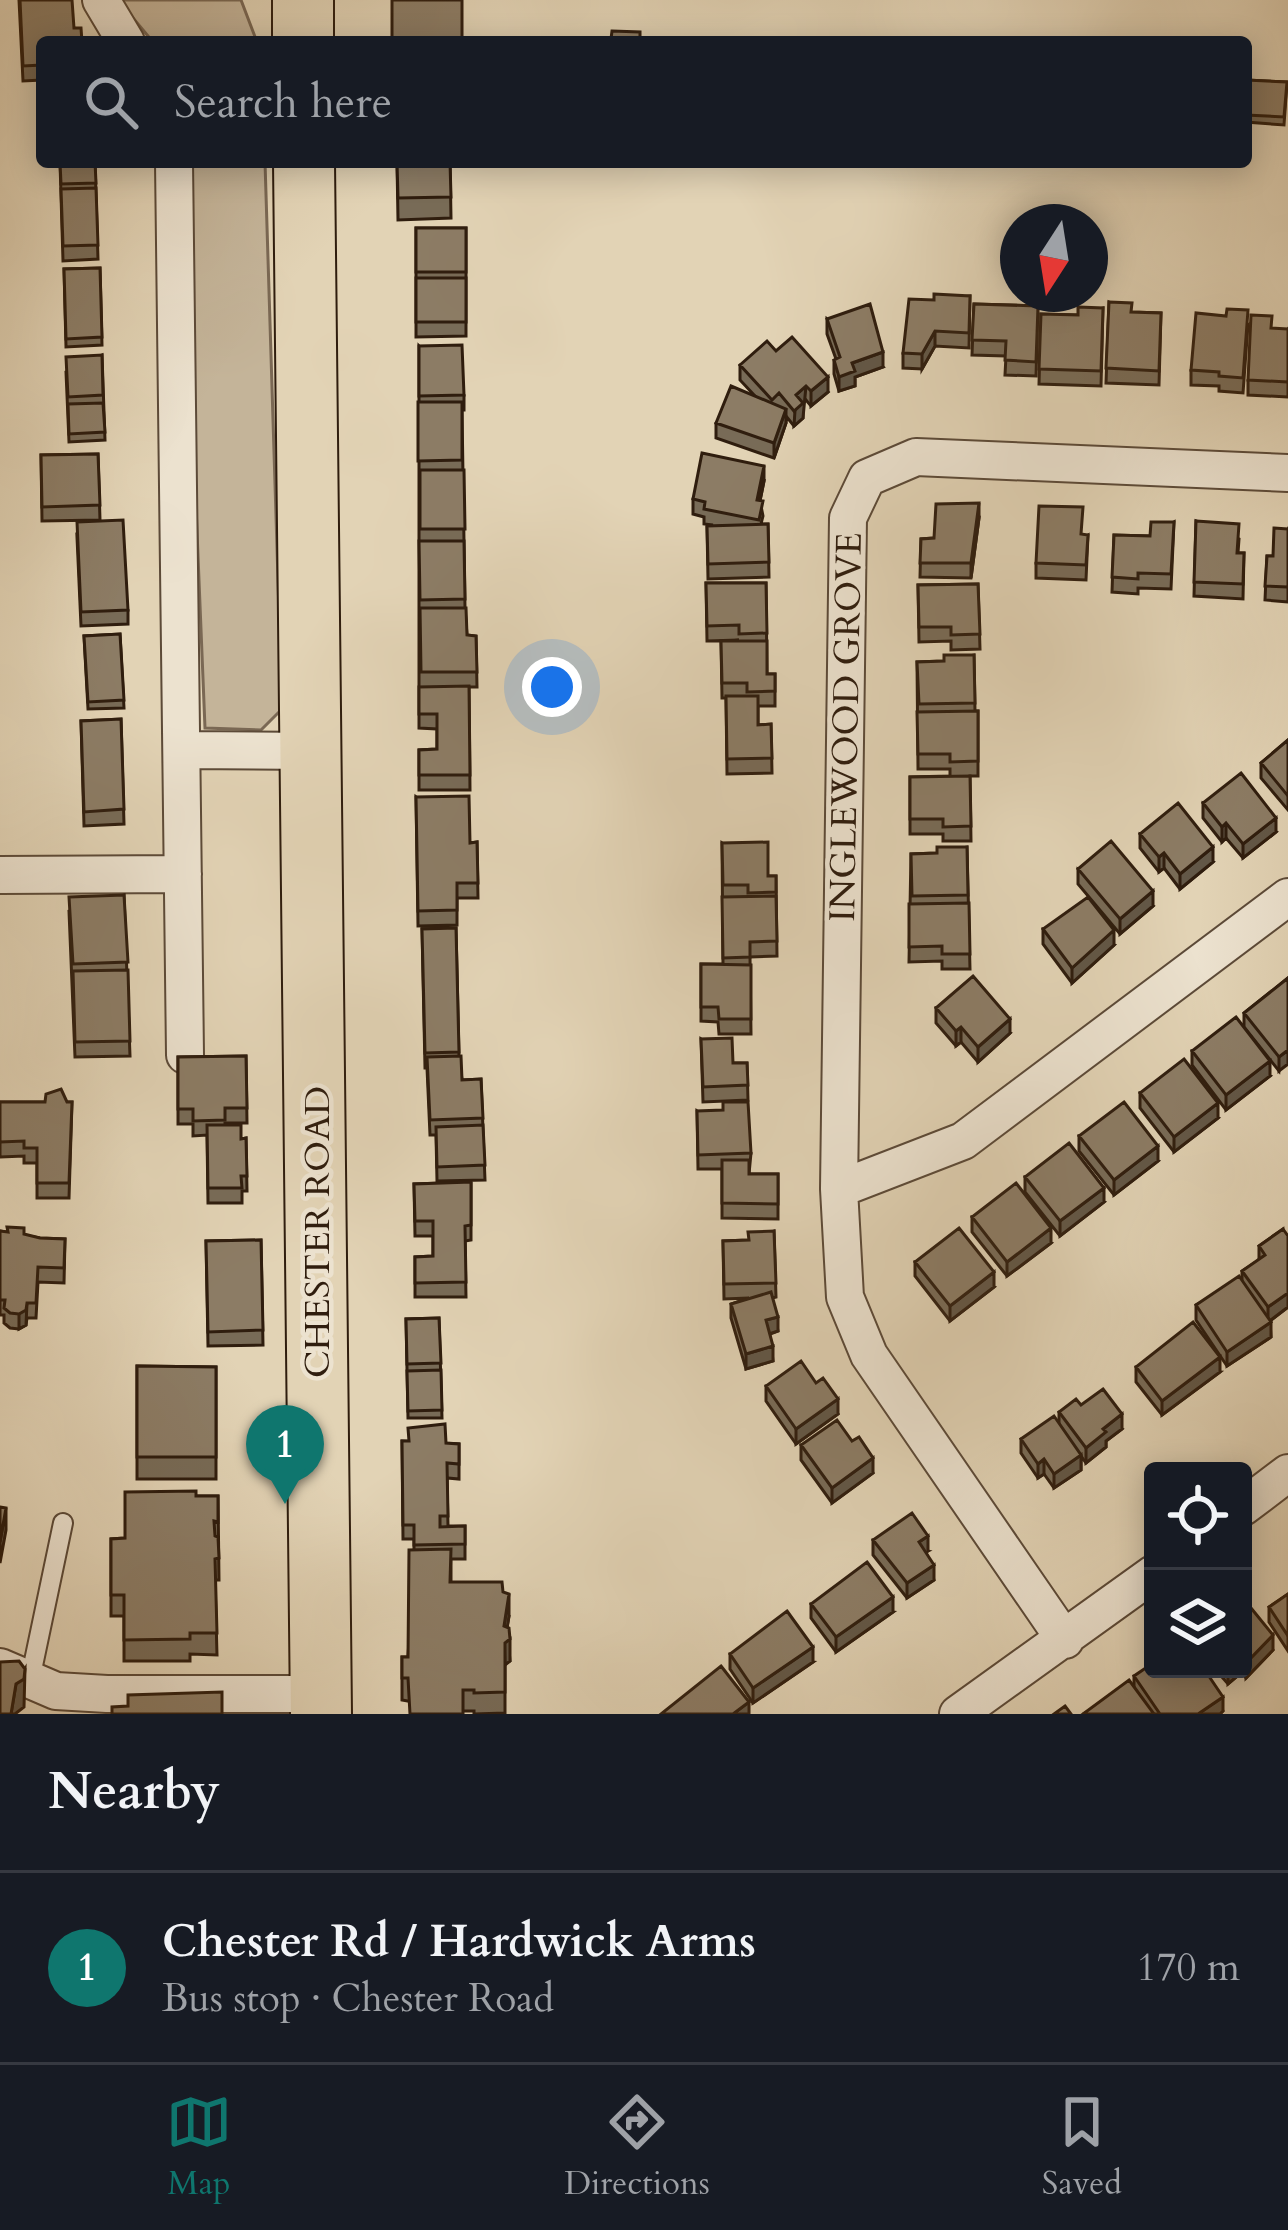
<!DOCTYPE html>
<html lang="en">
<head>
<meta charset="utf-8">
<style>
	body { margin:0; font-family:Cardo,serif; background:#242831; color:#f1f3f6 }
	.controls { position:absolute; right:36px; bottom:36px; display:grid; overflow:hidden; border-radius:12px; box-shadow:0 6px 30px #0003 }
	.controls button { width:108px; height:108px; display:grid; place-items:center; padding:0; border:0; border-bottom:3px solid #363941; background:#171b24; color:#f1f3f6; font:60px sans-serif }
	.compass { position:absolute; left:1000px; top:204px; width:108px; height:108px; border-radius:50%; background:#171b24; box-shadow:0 6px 30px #0003; rotate:192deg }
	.you { position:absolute; left:552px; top:687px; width:42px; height:42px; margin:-30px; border:9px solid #fff; border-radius:50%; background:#1a73e8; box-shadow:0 0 0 18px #1a73e833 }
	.badge { display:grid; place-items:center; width:78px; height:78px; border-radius:50%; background:#0f766e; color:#fff; font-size:39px; font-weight:700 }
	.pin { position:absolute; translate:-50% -99px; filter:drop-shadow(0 3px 6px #0008) }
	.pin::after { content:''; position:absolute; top:63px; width:42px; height:36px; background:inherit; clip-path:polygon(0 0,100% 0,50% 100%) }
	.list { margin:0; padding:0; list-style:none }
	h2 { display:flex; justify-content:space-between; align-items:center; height:156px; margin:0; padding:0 48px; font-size:51px }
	h2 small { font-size:39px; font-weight:400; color:#9ea1a6 }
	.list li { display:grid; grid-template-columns:78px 1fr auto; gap:36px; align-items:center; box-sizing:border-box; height:192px; padding:0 48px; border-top:3px solid #363941 }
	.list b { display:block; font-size:45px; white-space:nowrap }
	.list p { margin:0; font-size:39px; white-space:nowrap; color:#9ea1a6 }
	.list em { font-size:39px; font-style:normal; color:#9ea1a6 }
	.icon { flex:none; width:66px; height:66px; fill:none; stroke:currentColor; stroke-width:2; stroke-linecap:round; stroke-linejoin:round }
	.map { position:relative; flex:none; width:1288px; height:1714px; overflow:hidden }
	.search { position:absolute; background:#171b24; box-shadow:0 6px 30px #0003; left:36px; right:36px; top:36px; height:132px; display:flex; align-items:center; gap:30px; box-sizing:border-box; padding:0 42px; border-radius:12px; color:#9ea1a6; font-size:45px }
	.sheet { height:348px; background:#171b24 }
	nav { display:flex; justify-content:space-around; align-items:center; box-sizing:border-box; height:168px; border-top:3px solid #363941; background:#171b24; font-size:33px; color:#9ea1a6 }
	nav a { display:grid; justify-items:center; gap:6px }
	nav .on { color:#0f766e }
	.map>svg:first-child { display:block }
</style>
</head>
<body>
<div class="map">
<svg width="1288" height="1714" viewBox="0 0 1288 1714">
	<rect width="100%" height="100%" fill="#e2d3b5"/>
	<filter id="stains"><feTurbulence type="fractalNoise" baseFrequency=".00167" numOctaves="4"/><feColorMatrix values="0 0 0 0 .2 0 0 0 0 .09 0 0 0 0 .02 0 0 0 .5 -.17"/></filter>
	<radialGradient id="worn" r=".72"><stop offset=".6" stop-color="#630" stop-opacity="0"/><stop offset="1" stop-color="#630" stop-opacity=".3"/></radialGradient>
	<!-- green -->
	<path fill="#c4b499" stroke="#7a6854" stroke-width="3" d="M118,0H241L257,42H153Z
		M182,162H265L282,709L261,730L205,728Z"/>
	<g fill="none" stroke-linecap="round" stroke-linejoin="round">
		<defs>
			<path id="service" d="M30,1680L63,1523"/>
			<path id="minor" d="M101,0L126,42
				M174,162L185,1055
				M184,750L313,751
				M0,875L183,874
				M839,1189L963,1141L1288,897
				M1243,1507L1288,1473
				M1065,1640L869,1355L845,1297L839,1189L848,518L867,478L916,457L1288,473
				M0,1667L56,1691L107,1694H321
				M958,1714L1153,1574"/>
			<path id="trunk" d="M303,0V42
				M304,162L321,1714"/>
		</defs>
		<!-- service casing -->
		<use href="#service" stroke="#5c4a38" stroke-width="22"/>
		<!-- minor casing -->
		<use href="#minor" stroke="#5c4a38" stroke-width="40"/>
		<!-- trunk casing -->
		<use href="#trunk" stroke="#2f1d0e" stroke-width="64"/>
		<!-- service -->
		<use href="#service" stroke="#ece2cf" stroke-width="18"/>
		<!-- minor -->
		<use href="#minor" stroke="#ece2cf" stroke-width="36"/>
		<!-- trunk -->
		<use href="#trunk" stroke="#e2d3b5" stroke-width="60"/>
	</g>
	<!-- wall -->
	<path fill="#786b57" stroke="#2f1d0e" stroke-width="3" d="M19,0L74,28L42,42V80L23,81Z
		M1246,80L1287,82L1284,125L1246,122Z
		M60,162H95L98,259L63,261Z
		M397,162H450L451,218L398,220Z
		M416,228H466V336L416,337Z
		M100,268L102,345L66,347L64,269Z
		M970,296L969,348L935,346L922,369L903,368V353L934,300Z
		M1109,302L1131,312L1161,313L1159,385L1106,383Z
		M974,304L1038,306L1036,376L1005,375L1006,356L972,355Z
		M1103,308L1101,386L1039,384L1041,314L1078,315Z
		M827,319L883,367L855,377V386L839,391L834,374V360L836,359L827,334Z
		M1248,325L1243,393L1219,391V386L1191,385V370Z
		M1288,329V397L1248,395V380Z
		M419,346L464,395V410H462L465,608L467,635L476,636L477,687H469L470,790H419V750L437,749V729L419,728Z
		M776,351L828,392L811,406L806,400L803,403V418L794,426L786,416V423L774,458L716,438V423L755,396L740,380V365Z
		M102,355L105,440L69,442L66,372Z
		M98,454L100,520L42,521L41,455Z
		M764,481L760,501L763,516L761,524H768L769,577L708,579L707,526L713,525L704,524V517L693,514V499Z
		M979,518L971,578L920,577L921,539L934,538Z
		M1196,521L1239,539L1238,553H1244L1243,599L1194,596Z
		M1174,522L1171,589L1138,588V594L1112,592L1114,535L1150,536Z
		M1288,529V602L1265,600L1267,556H1273Z
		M1088,535L1086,580L1036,578V563Z
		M77,537L128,610V624L81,626Z
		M706,583H766L767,674H775V706H758V725L771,724L772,773L727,774L726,698H722L721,641L739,640L707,641Z
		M978,584L980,649L951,650V641L919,642L918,585Z
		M120,634L124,708L88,709L84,636Z
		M974,655L975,711H978V776H970L971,841H943V834H910V777L950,776V769H918L917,662L944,661Z
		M121,719L124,824L84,826L81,721Z
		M1288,740V810L1261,778V763Z
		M416,797L470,843L477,842L478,898H457V925L418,926Z
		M1203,803L1276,832L1243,858L1226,838L1222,842L1203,818Z
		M1140,834L1213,862L1180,889L1164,868L1159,872L1140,848Z
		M722,843L768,876H776L777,956L750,957L751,1034H719L718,1022L701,1021V964H723Z
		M967,847L970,969H942V961L909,962L911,854L937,853Z
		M1078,869L1153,906L1120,934L1078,884Z
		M124,895L130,1056L75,1057L69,911Z
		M456,928L459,1056L462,1080L481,1079L485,1180L437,1181L436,1135H430L427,1068H425L422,929Z
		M1043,929L1114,945L1072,983L1043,944Z
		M1288,978L1279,1071L1244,1027V1013Z
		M936,1008L1010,1033L978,1062L961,1042L956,1046L936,1023Z
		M701,1039L733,1063H747L748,1100L703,1102Z
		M1192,1051L1270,1076L1226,1110L1192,1065Z
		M246,1056L247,1123H225V1125L241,1139L246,1138L247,1191H242V1203H208L207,1135L193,1136V1124H178V1057Z
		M1140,1093L1218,1118L1174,1152L1140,1108Z
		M0,1102H72L69,1198H37V1163H24V1156L0,1157Z
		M697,1111L751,1153L749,1174H778V1219L722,1218V1169H698Z
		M1079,1136L1158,1161L1114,1195L1079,1151Z
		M1025,1177L1104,1202L1060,1236L1025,1192Z
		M471,1182V1240L465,1241L466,1297H415V1257L433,1256V1236H415L414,1184Z
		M972,1217L1051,1243L1007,1276L972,1232Z
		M1283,1229L1288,1307L1270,1321L1271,1337L1227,1366L1196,1320V1305L1242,1281V1271L1259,1260V1246Z
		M0,1231L40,1238L65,1239L64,1283L38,1282L36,1318H27L26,1325L19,1329L10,1328L4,1323V1315H0Z
		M774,1231L776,1297L772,1298L778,1331L770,1334L773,1361L746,1369L731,1318V1304L749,1298L724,1299L723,1241L749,1240Z
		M261,1240L263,1345L208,1346L206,1241Z
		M915,1262L994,1287L950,1321L915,1276Z
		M439,1318L442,1418H408L406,1319Z
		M137,1366L216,1367V1479H137Z
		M1136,1367L1220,1372L1162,1415L1136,1382Z
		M816,1383L838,1414L796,1444L766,1401V1386Z
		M1081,1405L1122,1429L1106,1441V1447L1086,1463L1081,1456V1470L1054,1488L1044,1474L1038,1478L1021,1453V1439L1059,1423V1412Z
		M402,1441L459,1444V1479L447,1478L448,1526H465V1559H451V1582L509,1616L507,1627L510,1661L505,1664V1713L474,1714V1711H463L402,1700V1657H408L414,1550V1539H403Z
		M852,1441L873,1473L832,1503L801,1460V1445Z
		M196,1496H218L219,1580H215L217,1655L190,1654V1661H124V1616H111V1539L125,1538Z
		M873,1540L928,1551L926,1552L934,1580L907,1598L873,1555Z
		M1288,1594V1651L1269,1622V1607Z
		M811,1604L893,1612L836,1652L811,1618Z
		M1243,1614L1273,1650L1246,1678L1242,1672L1228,1684L1215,1669H1243Z
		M730,1654L813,1662L753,1703L730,1669Z
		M1208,1669L1207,1673L1223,1711L1220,1714H1083L1134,1686V1676Z"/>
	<!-- shaded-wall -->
	<path fill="#625747" stroke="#2f1d0e" stroke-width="3" d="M935,331V346L922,369V354Z
		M883,352V367L855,377V386L839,391V377L852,363Z
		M828,377V392L811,406V391Z
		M806,386L803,418L794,426L796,395Z
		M786,409V423L774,458V443Z
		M764,466V481L757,515V500Z
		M979,503V518L971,578V563Z
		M1276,818V832L1243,858V844Z
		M1226,823V838L1222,842V827Z
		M1213,847V862L1180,889V874Z
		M1164,853V868L1159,872V857Z
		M1153,891V906L1120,934V919Z
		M1114,930V945L1072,983V968Z
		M1010,1019V1033L978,1062V1047Z
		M961,1027V1042L956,1046V1031Z
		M1288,1050V1064L1279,1071V1057Z
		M1270,1061V1076L1226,1110V1095Z
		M1218,1103V1118L1174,1152V1137Z
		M1158,1146V1161L1114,1195V1180Z
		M1104,1188V1202L1060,1236V1221Z
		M1051,1228V1243L1007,1276V1262Z
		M994,1272V1287L950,1321V1306Z
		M1288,1293V1307L1268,1322V1307Z
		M27,1303L26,1325L19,1329V1314Z
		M778,1317V1331L766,1335V1320Z
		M1271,1322V1337L1227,1366V1352Z
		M773,1346V1361L746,1369V1354Z
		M1220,1357V1372L1162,1415V1401Z
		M838,1399V1414L796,1444V1429Z
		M1122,1414V1429L1106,1441V1447L1086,1463V1448L1103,1429Z
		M1081,1455V1470L1054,1488V1474Z
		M873,1458V1473L832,1503V1488Z
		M1044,1459V1474L1038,1478V1464Z
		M6,1508V1530L0,1563V1542Z
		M928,1536V1551L919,1557V1542Z
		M934,1565V1580L907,1598V1583Z
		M509,1594V1616L505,1642L510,1639V1661L505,1665L504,1626Z
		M893,1597V1612L836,1652V1637Z
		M1273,1635V1650L1246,1678V1663Z
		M813,1647V1662L753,1703V1688Z
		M25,1669L24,1707L15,1714H11L16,1684Z
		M1228,1669H1242V1672L1228,1684Z
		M1223,1697V1711L1220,1714H1198Z
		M749,1702V1714H733Z"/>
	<!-- building -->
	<path fill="#8c7c65" stroke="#2f1d0e" stroke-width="3" d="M20,0H72L74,28H81L82,42H42V65L23,66Z
		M392,0H462V42H392Z
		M612,31L640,32V42H589V38L611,39Z
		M1246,80L1287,82L1284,117L1246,115Z
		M60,162H95L96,183L61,184Z
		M397,162H450L451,197L398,198Z
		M96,188L98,245L63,246L61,189Z
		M416,228H466V272H416Z
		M100,268L102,337L66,339L64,269Z
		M416,278H466V322H416Z
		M934,294L970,296L969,333L935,331L922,354L903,353L909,299L934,300Z
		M1109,302L1132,303L1131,312L1161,313L1159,371L1106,368Z
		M870,304L883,352L852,363L855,371L839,377L834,360L840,357L827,319Z
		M974,304L1038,306L1036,362L1005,360L1006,341L972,340Z
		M1078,307L1103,308L1101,371L1039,369L1041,314L1078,315Z
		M1227,309L1248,310L1243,378L1219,376V372L1191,370L1196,313L1226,316Z
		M1251,315L1272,316L1271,328L1288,329V382L1248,380Z
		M792,337L828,377L811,391L806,386L796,395L803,403L794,411L779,393L772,400L740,365L767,341L776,351Z
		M462,345L464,395L419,396V346Z
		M102,355L103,395L68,397L66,357Z
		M731,386L786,409L774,443L716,423Z
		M418,402H462V460L418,461Z
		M103,403L105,432L69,434L68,404Z
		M702,453L764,466L757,500L763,501L759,520L704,509L705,502L693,499Z
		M98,454L100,505L42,507L41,455Z
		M420,470H464L465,529H420Z
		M979,503L971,563H920L921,539L934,538L936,504Z
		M1039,506L1083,507L1081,534L1088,535L1086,565L1036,563Z
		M123,520L128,610L81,612L77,522Z
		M1196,521L1239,524L1237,553H1244L1243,584L1194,582Z
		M1151,522H1174L1171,574L1138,573V579L1112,577L1114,535L1150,536Z
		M768,524L769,562L708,564L707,526Z
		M1274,528L1288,529V587L1265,586L1267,556H1273Z
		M419,541H464L465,599L420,600Z
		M706,583H766L767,633L739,634V625L707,626Z
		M978,584L980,634L951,635V627H919L918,585Z
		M420,608H466L467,635L476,636L477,672H421Z
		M120,634L124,700L88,702L84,636Z
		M721,641H767V674H775V691L747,692V683H722Z
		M944,655H974L975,703L919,704L917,662L944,661Z
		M469,686L470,775H419V750L437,749V714H419V687Z
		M726,696H758V725L771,724L772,758L727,759Z
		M978,711V761L950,762V754H918L917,712Z
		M121,719L124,809L84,812L81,721Z
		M1288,740V796L1261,763Z
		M1241,773L1276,818L1243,844L1226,823L1222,827L1203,803Z
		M970,776L971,826L943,827V819H910V777Z
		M469,796L470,843L477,842L478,883H457V910L418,911L416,797Z
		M1178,803L1213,847L1180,874L1164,853L1159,857L1140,834Z
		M1111,841L1153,891L1120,919L1078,869Z
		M768,842V876H776V892L748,893V885H723L722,843Z
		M937,847H967L968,895L912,896L911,854L937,853Z
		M124,895L128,962L73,964L69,897Z
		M776,896L777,941L750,942V957L723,958L722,897Z
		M1088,897L1114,930L1072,968L1043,929Z
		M969,903L970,954H942V946L909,947V904Z
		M456,928L459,1052L425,1053L422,929Z
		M701,964L751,965V1019H719L718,1007H701Z
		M128,970L130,1041L75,1042L73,971Z
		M973,976L1010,1019L978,1047L961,1027L956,1031L936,1008Z
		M1288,978V1050L1279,1057L1244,1013Z
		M1236,1017L1270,1061L1226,1095L1192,1051Z
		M732,1038L733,1063H747L748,1085L703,1087L701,1039Z
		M246,1056L247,1108H225V1120L193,1121V1109H178V1057Z
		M461,1056L462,1080L481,1079L483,1118L430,1120L427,1057Z
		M1184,1059L1218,1103L1174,1137L1140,1093Z
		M61,1089L67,1102H72L69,1183H37V1148H24V1141L0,1142V1102H45L46,1094Z
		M723,1102H748L751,1153L698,1155L697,1111L723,1110Z
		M1124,1102L1158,1146L1114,1180L1079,1136Z
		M207,1125H241V1139L246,1138L247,1176H241L242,1188H208Z
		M483,1125L485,1165L437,1167L436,1127Z
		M1069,1143L1104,1188L1060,1221L1025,1177Z
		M722,1160H749V1174H778V1204L722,1203Z
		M471,1182V1225L465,1226L466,1282L415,1283V1257L433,1256V1221H415L414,1184Z
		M1016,1183L1051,1228L1007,1262L972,1217Z
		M7,1227L24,1228V1234L40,1238L65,1239L64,1268L38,1267L36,1303H27L26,1310L19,1314L10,1313L4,1308L5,1300H0V1231L8,1232Z
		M959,1228L994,1272L950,1306L915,1262Z
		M1283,1229L1288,1236V1293L1268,1307L1242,1271L1265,1255L1259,1246Z
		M774,1231L776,1283L724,1284L723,1241L749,1240L748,1232Z
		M261,1240L263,1330L208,1332L206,1241Z
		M1239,1276L1271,1322L1227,1352L1196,1305Z
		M771,1292L778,1317L766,1320L773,1346L746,1354L731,1304Z
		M439,1318L441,1363L407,1364L406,1319Z
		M1193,1322L1220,1357L1162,1401L1136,1367Z
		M801,1361L816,1383L823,1378L838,1399L796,1429L766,1386Z
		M137,1366L216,1367V1457H137Z
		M441,1370L442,1410L408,1411L407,1371Z
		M1103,1389L1122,1414L1103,1429L1106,1432L1086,1448L1059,1412L1076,1399L1081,1405Z
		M1054,1416L1081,1455L1054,1474L1044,1459L1038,1464L1021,1439Z
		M837,1420L852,1441L859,1437L873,1458L832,1488L801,1445Z
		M445,1424L446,1443L459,1444V1464L447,1463L448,1516H440V1527L465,1526V1544L414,1545V1525H403L402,1441H409L408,1428Z
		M196,1491V1496H218V1522L214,1521L215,1536L218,1537L219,1558L215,1559L217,1633H190V1639L124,1640V1595H111V1539L125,1538V1492Z
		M0,1507L6,1508L0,1542Z
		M912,1513L928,1536L919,1542L934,1565L907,1583L873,1540Z
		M451,1549L450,1582H502L503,1592L509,1594L504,1626L509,1628L510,1639L505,1643V1692L474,1693V1690H463V1714H410L408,1678H402V1657H408L409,1550Z
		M867,1562L893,1597L836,1637L811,1604Z
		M1288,1594V1636L1269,1607Z
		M1251,1608L1273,1635L1246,1663L1243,1659V1614Z
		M787,1611L813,1647L753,1688L730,1654Z
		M19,1661L25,1669L24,1679L16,1684L11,1714H0V1662Z
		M1153,1663V1669H1204L1223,1697L1198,1714H1160L1134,1676Z
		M721,1666L749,1702L733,1714H661Z
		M1129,1680L1154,1714H1083Z
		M222,1692V1714H112V1707L128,1706V1695Z
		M1065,1706L1071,1714H1054Z"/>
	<g text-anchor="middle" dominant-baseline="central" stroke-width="9" stroke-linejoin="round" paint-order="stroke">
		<!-- street labels -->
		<g font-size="36" fill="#2f1d0e" stroke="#ece2cf">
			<text transform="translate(846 727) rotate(-89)">INGLEWOOD GROVE</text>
			<text transform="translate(317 1232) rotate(-90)">CHESTER ROAD</text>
		</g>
	</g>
	<rect width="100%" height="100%" filter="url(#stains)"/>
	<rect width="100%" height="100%" fill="url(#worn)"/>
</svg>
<div class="controls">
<button><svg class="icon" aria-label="locate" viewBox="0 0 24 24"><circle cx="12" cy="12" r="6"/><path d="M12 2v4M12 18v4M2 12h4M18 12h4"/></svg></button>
<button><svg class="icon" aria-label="layers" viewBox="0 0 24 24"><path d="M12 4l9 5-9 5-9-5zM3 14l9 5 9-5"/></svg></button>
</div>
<svg class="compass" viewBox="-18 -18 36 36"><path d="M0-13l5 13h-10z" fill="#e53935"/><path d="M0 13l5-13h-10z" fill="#9ea1a6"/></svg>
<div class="you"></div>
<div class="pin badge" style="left:285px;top:1504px">1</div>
<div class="search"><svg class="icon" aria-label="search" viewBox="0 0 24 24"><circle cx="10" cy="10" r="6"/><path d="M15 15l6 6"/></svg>Search here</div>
</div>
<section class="sheet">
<h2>Nearby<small></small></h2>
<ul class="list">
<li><span class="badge">1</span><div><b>Chester Rd / Hardwick Arms</b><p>Bus stop · Chester Road</p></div><em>170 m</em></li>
</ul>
</section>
<nav>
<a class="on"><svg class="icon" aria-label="map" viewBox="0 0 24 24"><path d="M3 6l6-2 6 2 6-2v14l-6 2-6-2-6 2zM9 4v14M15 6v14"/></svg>Map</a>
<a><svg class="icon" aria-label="directions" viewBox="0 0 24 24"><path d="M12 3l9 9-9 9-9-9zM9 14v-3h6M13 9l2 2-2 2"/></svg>Directions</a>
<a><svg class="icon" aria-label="saved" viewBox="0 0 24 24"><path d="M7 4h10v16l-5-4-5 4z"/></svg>Saved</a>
</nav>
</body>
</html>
